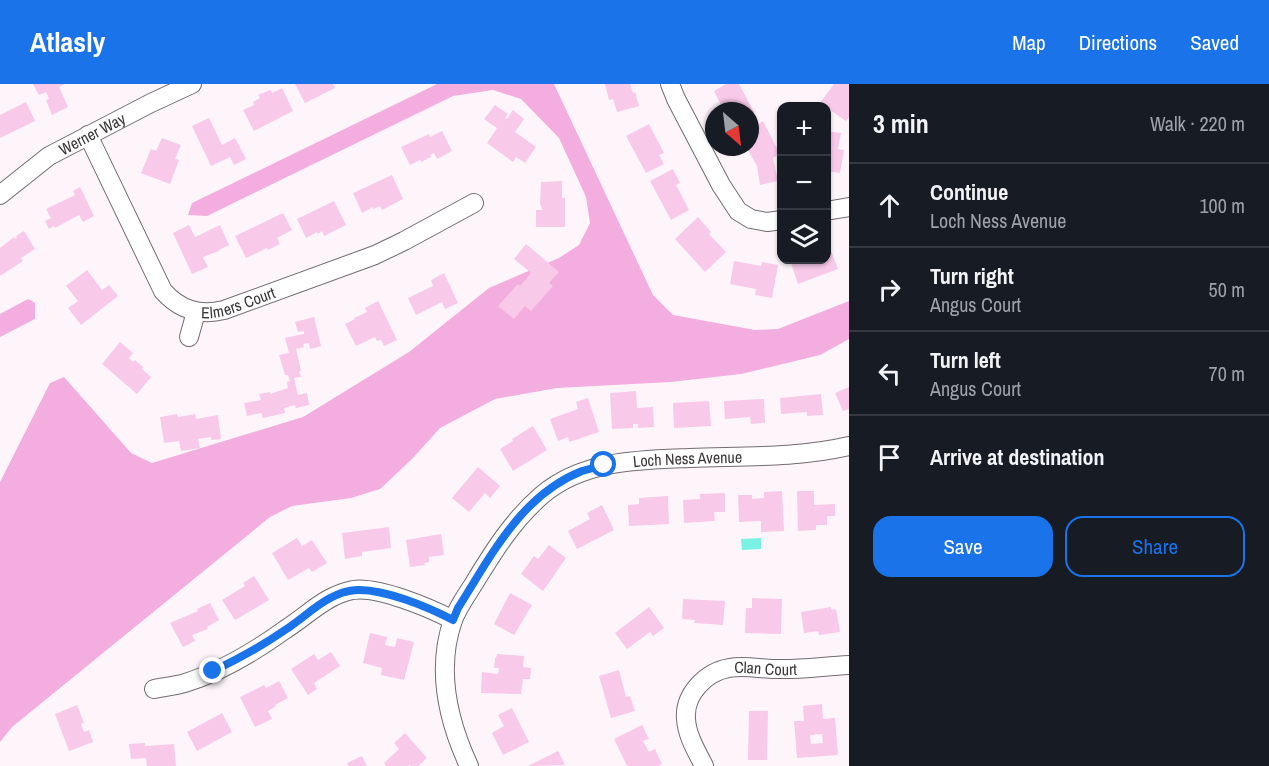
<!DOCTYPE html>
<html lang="en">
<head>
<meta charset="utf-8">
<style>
	body { margin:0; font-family:"Archivo Narrow",sans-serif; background:#242831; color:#f1f3f6 }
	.controls { position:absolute; right:18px; top:18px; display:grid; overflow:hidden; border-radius:12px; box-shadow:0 2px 4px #0004 }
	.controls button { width:54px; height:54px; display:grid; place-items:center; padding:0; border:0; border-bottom:2px solid #363941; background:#171b24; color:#f1f3f6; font:30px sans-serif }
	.compass { position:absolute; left:705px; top:18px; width:54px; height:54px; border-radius:50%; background:#171b24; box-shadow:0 2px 4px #0004; rotate:152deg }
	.stop { position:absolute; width:18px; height:18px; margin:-14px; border:4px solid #1a73e8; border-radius:50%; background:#fff }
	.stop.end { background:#1a73e8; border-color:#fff; box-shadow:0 2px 6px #0008 }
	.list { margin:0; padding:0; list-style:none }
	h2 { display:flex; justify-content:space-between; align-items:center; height:78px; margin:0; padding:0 24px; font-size:26px }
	h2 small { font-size:20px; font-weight:400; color:#9ea1a6 }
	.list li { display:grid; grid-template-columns:39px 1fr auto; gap:18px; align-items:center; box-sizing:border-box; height:84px; padding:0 24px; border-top:2px solid #363941 }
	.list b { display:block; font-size:22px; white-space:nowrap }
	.list p { margin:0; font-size:20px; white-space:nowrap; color:#9ea1a6 }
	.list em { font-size:20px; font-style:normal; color:#9ea1a6 }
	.actions { display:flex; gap:12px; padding:18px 24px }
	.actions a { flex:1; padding:14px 0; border:2px solid #1a73e8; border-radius:18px; text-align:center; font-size:21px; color:#1a73e8 }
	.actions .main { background:#1a73e8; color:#fff }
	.icon { flex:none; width:33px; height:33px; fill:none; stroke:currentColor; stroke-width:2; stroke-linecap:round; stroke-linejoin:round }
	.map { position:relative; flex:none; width:849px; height:682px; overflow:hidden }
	header { display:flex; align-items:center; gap:36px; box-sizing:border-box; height:84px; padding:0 30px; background:#1a73e8; color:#fff }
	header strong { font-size:28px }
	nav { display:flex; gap:33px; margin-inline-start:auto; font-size:21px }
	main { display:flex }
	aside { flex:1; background:#171b24 }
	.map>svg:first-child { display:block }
</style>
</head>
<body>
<header>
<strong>Atlasly</strong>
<nav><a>Map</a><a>Directions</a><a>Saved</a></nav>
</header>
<main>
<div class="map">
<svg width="849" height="682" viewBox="0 0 849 682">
	<rect width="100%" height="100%" fill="#fef5fb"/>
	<!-- green -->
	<path fill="#f3adde" d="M437,0H554L653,211L673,231L755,246L778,245L849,217V255L820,271L741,290L671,298L557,304L495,315L440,344L413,374L380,405L351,414L292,422L270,433L12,643L0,658V398L50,299L64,293L131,369L152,379L303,333L409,268L489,204L559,174L579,161L590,139L586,113L559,54L521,15L493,6L453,12L207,132L188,131L192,119Z
		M28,215L35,219V235L0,253V230Z"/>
	<!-- water -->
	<path fill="#79f2e4" d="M761,454V465L742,466L741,455Z"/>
	<!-- building -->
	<path fill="#f8c9e9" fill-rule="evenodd" d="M33,0H65L59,3L68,23L52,31L46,16L49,15L46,8L39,11Z
		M295,0H333L335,4L305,19Z
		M605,0H630L633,9L635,8L639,22L617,28L613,15L609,16Z
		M726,0H739L754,28L750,30V27H724L714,7Z
		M834,0H849V33L846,37L820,19Z
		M282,4L293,27L254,47L243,26L254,21L253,18L260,14L258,11L270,6L272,9Z
		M26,18L35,37L0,54V31Z
		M495,21L508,30L505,34L507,35L513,26L524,35L515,48L536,63L525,79L516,73L513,78L487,59L497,44L484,35Z
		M209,34L222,61L235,54L246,75L234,81L230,73L211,82L192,42Z
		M757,36L759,40L763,37L780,70L773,74L778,97L760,101L757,82L747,64L751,61L750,59V44L751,43L750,39Z
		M649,40L664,69L659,71L664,80L646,89L626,52Z
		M442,47L452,67L437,75L434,69L430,71L431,73L421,78L420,76L410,81L401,63L429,50L430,53Z
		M826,47L841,49L838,65L844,66L840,89L826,87Z
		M162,54L181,61L175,75L179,76L170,100L141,89L151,65L156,67Z
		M673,85L680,99L676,101L689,126L671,136L650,97Z
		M392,91L403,115L382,126L380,122L373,125V123L362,129L353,109Z
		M562,97V114H565V143H536V126H542L541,121H540L541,98Z
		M80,103L94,132L83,138L79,131L55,144L54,142L49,145L45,137L51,134L46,125L75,111L73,107Z
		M334,117L346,141L324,152L322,147L318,150L317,148L306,154L297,135Z
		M283,129L292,146L277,154L280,160L268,166L267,164L246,174L235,152Z
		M698,133L711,148L709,150L726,168L705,188L675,155Z
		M189,141L195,153L220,141L229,161L219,166V167L203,173L208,183L192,190L173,149Z
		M24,147L35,165L21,174L23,177L0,192V164L14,153L15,155L17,153L16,152Z
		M526,160L559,188L549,199L553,202L531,227L525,222L514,235L498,222L518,200L520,202L531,189L514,175Z
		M831,167L838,185L798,200L790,176H826V168Z
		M734,177L761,182L762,178L778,181L772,214L755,211L756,205L730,200Z
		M87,186L102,206L109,201L118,212L81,241L68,224L78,217L66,202Z
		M444,189L458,219L445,225L442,218L416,231L408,214L433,202L431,196Z
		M378,217L397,256L384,262L381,256L377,257L375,253L356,262L345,240L355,235L354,234L367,228L365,224Z
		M314,233L321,262L310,265L309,259L303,260L304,263L296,265L301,287H299L301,293L294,294L298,311L307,309L309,321L296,324L295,321L284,324L285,329L263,334L261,329L247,332L244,319L261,316L259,310L270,308V310L288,304L287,298L290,297L288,291H285L279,271L289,269L285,254L303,250H304V247L298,248L295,238Z
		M120,258L133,269L129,274L133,278L135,276L143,283L142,285L151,293L137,310L102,280Z
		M849,303V325L843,327L835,309Z
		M636,307L637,324L653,323L654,343L638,344V340H633V344L612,345L610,309Z
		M821,310L823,331L807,332V328L781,330L780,314Z
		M588,314L599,348L569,358L568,353L558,357L550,335L578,325L576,318Z
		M764,315L765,339L751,340L750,333L725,335L724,317Z
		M709,317L711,342L674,344L673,319Z
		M177,330L178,333L195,330L196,335L218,331L221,355L211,356V353L198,355L200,364L181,367L179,357L164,359L160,333Z
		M533,342L547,366L513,387L500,365L513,357L512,355Z
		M478,383L500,402L490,414L485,409L469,428L452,414Z
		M782,407L784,447L761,448V437L739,438L738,411H752V415L764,414V408Z
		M797,407H814V421L835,420V432H827V441H816V446L798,447Z
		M725,409V428H714L715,437L684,439L683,416L700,415V410Z
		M668,412L669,440L629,442L628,421L639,420V414Z
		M602,421L614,446L577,465L568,447L590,435L587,429Z
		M389,443L391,464L362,468V472L345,475L342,449Z
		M441,450L444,471L429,473V478L424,479L425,481L410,483L406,456Z
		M297,454L302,462L312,456L327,479L312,488L309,484L288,496L272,469Z
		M549,461L566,474L543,507L521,490L534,472L538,475Z
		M254,492L269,516L235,536L222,516L245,502L243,499Z
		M510,509L532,521L514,551L494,540Z
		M752,514L782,515L781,550L745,549L746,524H752Z
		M683,515L725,517L723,541L694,539L695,536L682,535Z
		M210,519L219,536L207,543L208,545L192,551L195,557L183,563L170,539L198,527L197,525Z
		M649,523L664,544L653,552L650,548L627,565L615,549Z
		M831,523V526L836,525L840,548L819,551L818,547L804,549L801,528Z
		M370,549L387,553L385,561L395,563L397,554L414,558L404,596L381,591L382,584L363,579Z
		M331,568L340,582L314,599L317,605L308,611L291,585L314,570L318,576Z
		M497,570L524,572L523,583L531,584L530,595H523L521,610L481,609L482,588L498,590L499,584H494L495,574H496Z
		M619,586L626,613L630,612L635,627L611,634L599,592Z
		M279,597L288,614L275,621L276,622L268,627L272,635L255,643L240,613L264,601L266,604Z
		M822,620L823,635L835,634L838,671L797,674L794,637H804L803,622ZM822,650L823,659L811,660L810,651Z
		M77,621L84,639L81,640L84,648L89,646L93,658L69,667L55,630Z
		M512,624L529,658L503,671L492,649L504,642L498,631Z
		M749,627H768L767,676H748Z
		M222,629L232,648L197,667L187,648Z
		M642,641L649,655L643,657L649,668L655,665L662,680L658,682H627L614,655Z
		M405,649L427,674L418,682H411L410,681L408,682H386L384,679L399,665L394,659Z
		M145,659V662L174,660L176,682H147L146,674L131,675L129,660Z
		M558,667L565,681L528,682Z
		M362,672L367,682H349L347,679Z"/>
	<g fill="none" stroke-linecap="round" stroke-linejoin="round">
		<defs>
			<g id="street">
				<path d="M670,0L676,15L721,101L738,127L751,135L767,138L782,136"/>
				<path id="s1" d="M88,51L163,207C180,226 199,232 224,226L375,171L404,157L474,119"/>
				<path id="s2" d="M0,111L49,72L151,19L192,0"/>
				<path d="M826,127L849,123"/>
				<path d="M189,253L196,228"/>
				<path d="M154,605C164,603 175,602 185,599C220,588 257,566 286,545C308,531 326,511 353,506C378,502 430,524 453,536"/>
				<path id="s3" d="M469,682C448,637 436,585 453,536C458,523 466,512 473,501C493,468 513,436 542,411C583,376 639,376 690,374C742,372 798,374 849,362"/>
				<path id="s4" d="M704,682C697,668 687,652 686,635C684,610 706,588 729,584C745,581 760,585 775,585C800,586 825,582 849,581"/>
			</g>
		</defs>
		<!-- street casing -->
		<use href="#street" stroke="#736b70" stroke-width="20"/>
		<!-- street -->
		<use href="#street" stroke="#fff" stroke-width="18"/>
	</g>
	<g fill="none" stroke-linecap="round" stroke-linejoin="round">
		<!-- route -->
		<path stroke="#1a73e8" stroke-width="8" d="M213,587C238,575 262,562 285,546C307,532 329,507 357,506C385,505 428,523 453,536L458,524C491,472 521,411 582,387C589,385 597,383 604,381"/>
	</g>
	<g text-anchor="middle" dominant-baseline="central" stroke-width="5" stroke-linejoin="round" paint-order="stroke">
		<!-- street labels -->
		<g font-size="16" fill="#3a3739" stroke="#fff">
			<text stroke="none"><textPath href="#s2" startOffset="111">Werner Way</textPath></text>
			<text stroke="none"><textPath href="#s1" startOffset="256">Elmers Court</textPath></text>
			<text stroke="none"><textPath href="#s3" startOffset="458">Loch Ness Avenue</textPath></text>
			<text stroke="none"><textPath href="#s4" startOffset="160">Clan Court</textPath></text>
		</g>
	</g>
</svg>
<div class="controls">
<button>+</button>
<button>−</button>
<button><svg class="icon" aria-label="layers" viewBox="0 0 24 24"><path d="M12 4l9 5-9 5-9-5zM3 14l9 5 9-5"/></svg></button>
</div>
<svg class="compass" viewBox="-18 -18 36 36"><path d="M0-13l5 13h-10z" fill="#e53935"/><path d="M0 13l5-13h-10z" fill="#9ea1a6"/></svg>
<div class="stop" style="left:604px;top:381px"></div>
<div class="stop end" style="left:213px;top:587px"></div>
</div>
<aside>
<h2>3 min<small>Walk · 220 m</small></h2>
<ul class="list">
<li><svg class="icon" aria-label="ahead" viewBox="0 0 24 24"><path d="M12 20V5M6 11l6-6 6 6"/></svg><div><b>Continue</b><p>Loch Ness Avenue</p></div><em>100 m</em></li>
<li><svg class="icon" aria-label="right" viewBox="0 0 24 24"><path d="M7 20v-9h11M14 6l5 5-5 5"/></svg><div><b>Turn right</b><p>Angus Court</p></div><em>50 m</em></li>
<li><svg class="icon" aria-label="left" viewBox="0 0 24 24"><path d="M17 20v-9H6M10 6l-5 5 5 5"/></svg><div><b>Turn left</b><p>Angus Court</p></div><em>70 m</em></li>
<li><svg class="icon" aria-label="arrive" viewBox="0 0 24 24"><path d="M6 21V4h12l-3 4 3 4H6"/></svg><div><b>Arrive at destination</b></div></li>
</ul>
<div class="actions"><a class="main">Save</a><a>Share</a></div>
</aside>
</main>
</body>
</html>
